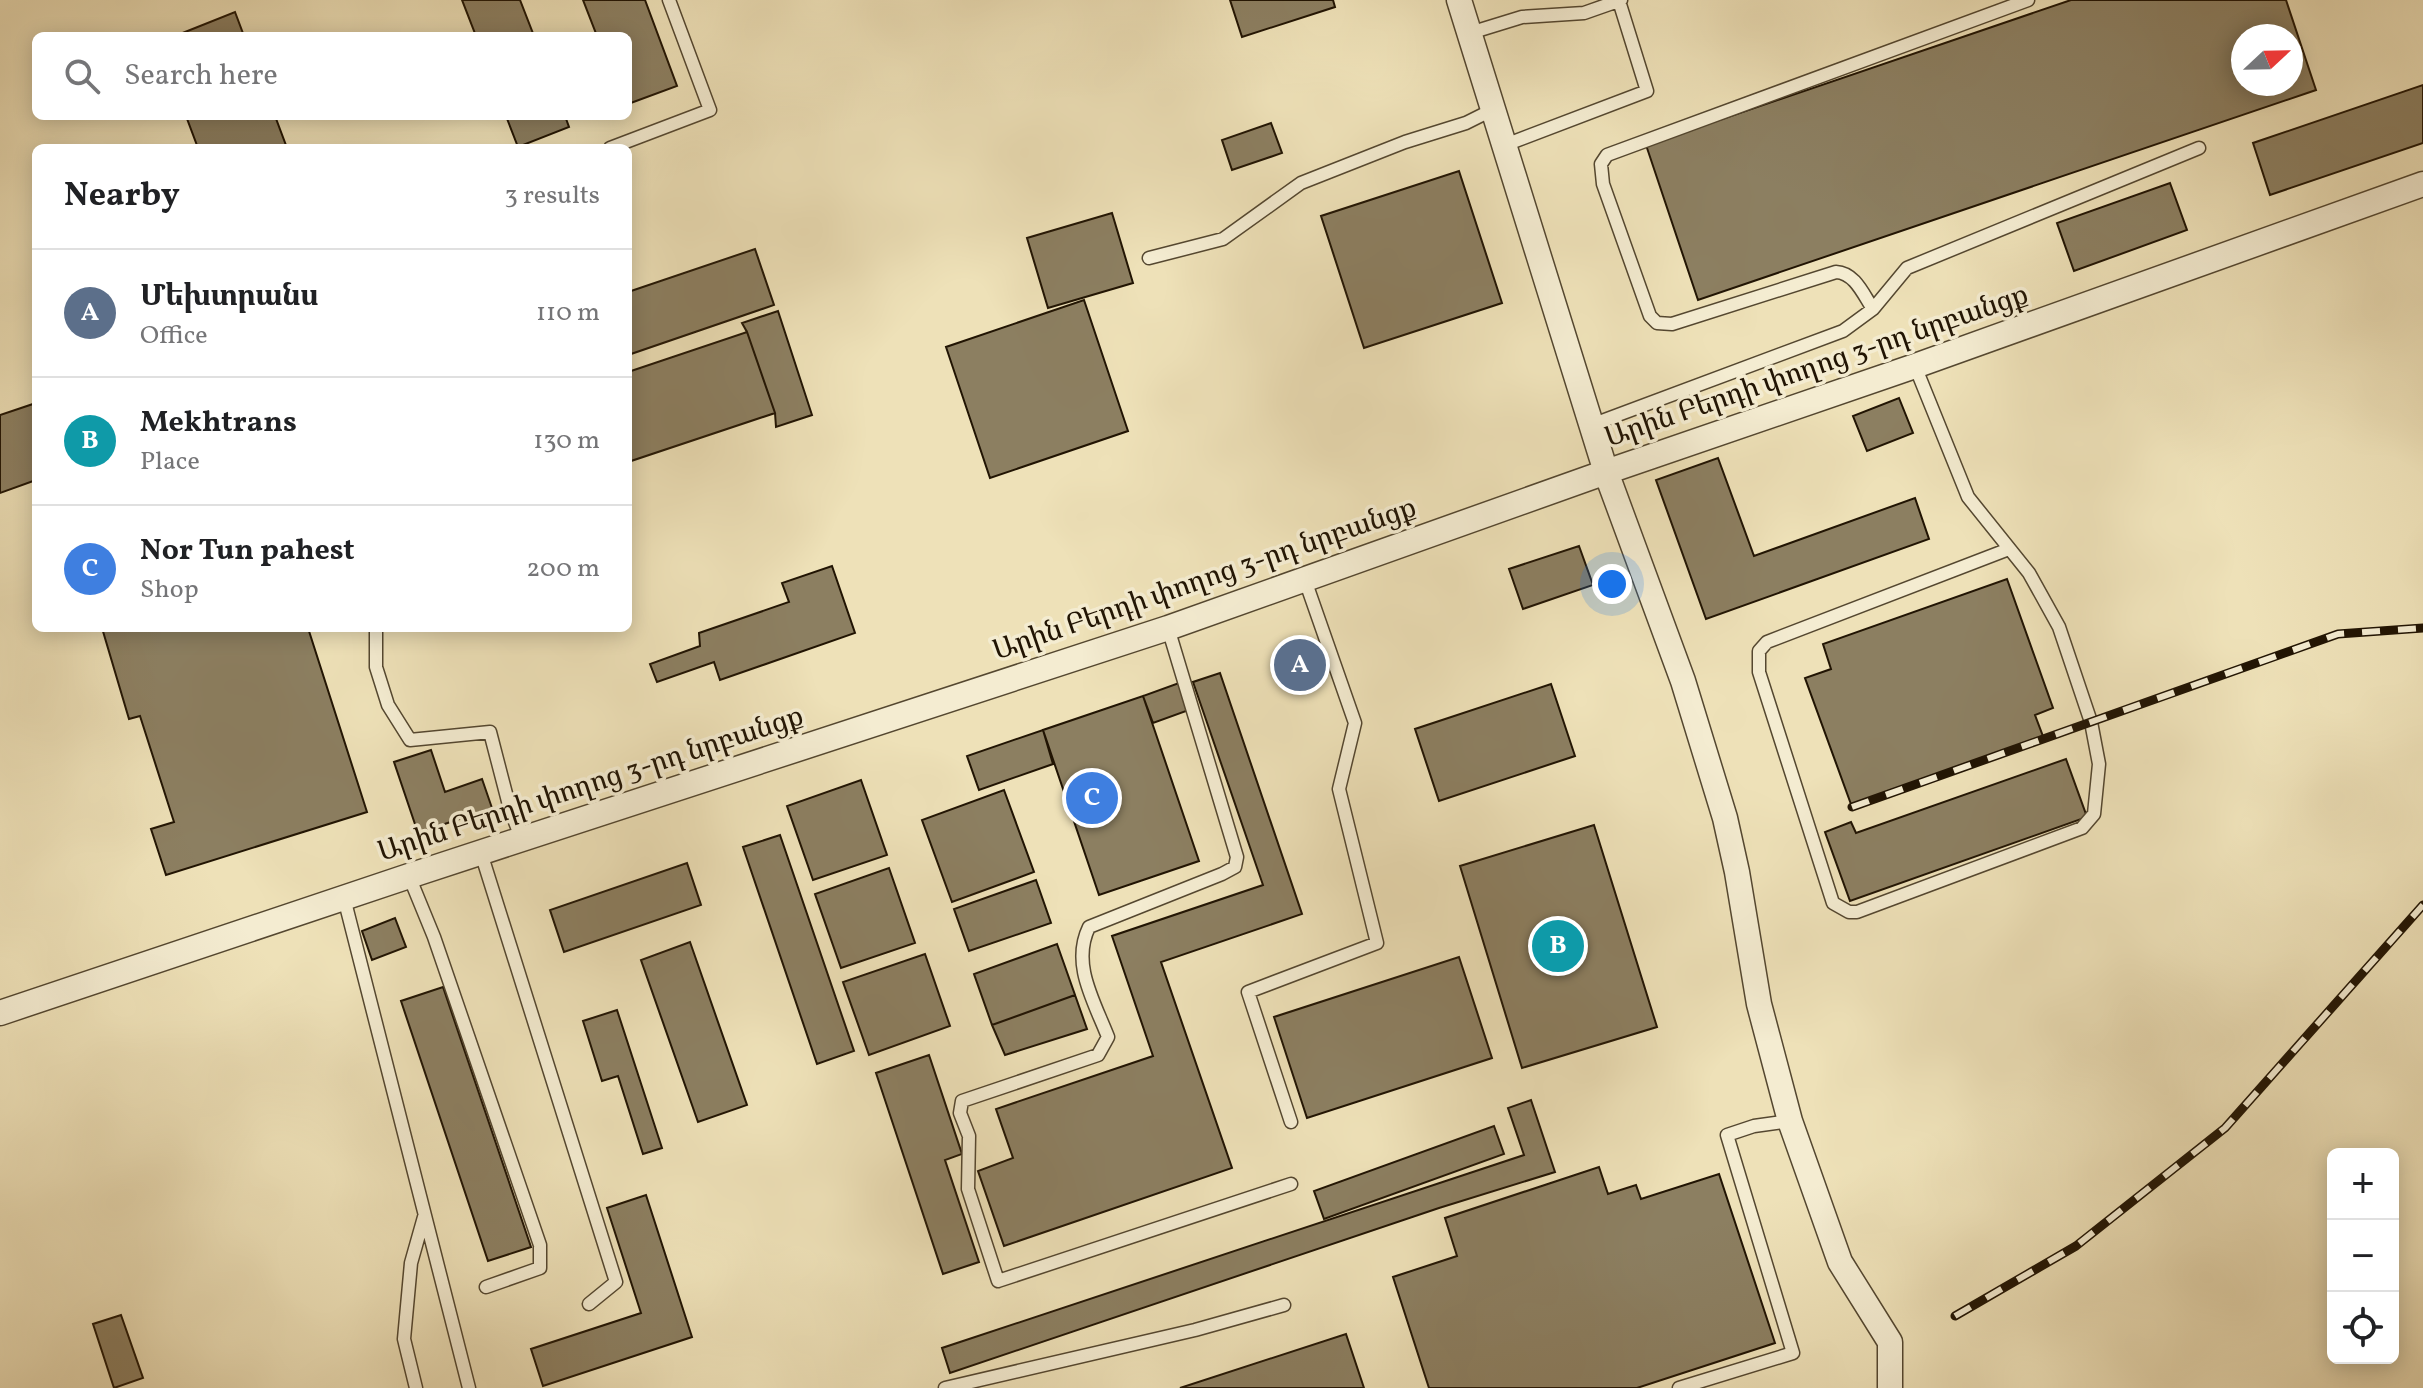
<!DOCTYPE html>
<html lang="en">
<head>
<meta charset="utf-8">
<style>
	body { margin:0; font-family:Vollkorn,"Noto Serif Armenian",serif; background:#f2f2f2; color:#202124 }
	.controls { position:absolute; right:24px; bottom:24px; display:grid; overflow:hidden; border-radius:12px; box-shadow:0 4px 20px #0003 }
	.controls button { width:72px; height:72px; display:grid; place-items:center; padding:0; border:0; border-bottom:2px solid #e0e0e0; background:#fff; color:#202124; font:40px sans-serif }
	.compass { position:absolute; left:2231px; top:24px; width:72px; height:72px; border-radius:50%; background:#fff; box-shadow:0 4px 20px #0003; rotate:68deg }
	.you { position:absolute; left:1612px; top:584px; width:28px; height:28px; margin:-20px; border:6px solid #fff; border-radius:50%; background:#1a73e8; box-shadow:0 0 0 12px #1a73e833 }
	.badge { display:grid; place-items:center; width:52px; height:52px; border-radius:50%; background:#2563eb; color:#fff; font-size:26px; font-weight:700 }
	.pin { position:absolute; translate:-50% -50%; border:4px solid #fff; box-shadow:0 2px 8px #0006 }
	.list { margin:0; padding:0; list-style:none }
	h2 { display:flex; justify-content:space-between; align-items:center; height:104px; margin:0; padding:0 32px; font-size:34px }
	h2 small { font-size:26px; font-weight:400; color:#757577 }
	.list li { display:grid; grid-template-columns:52px 1fr auto; gap:24px; align-items:center; box-sizing:border-box; height:128px; padding:0 32px; border-top:2px solid #e0e0e0 }
	.list b { display:block; font-size:30px; white-space:nowrap }
	.list p { margin:0; font-size:26px; white-space:nowrap; color:#757577 }
	.list em { font-size:26px; font-style:normal; color:#757577 }
	.icon { flex:none; width:44px; height:44px; fill:none; stroke:currentColor; stroke-width:2; stroke-linecap:round; stroke-linejoin:round }
	.map { position:relative; flex:none; width:2423px; height:1388px; overflow:hidden }
	.search { position:absolute; background:#fff; box-shadow:0 4px 20px #0003; left:32px; top:32px; width:600px; height:88px; display:flex; align-items:center; gap:20px; box-sizing:border-box; padding:0 28px; border-radius:12px; color:#757577; font-size:30px }
	.panel { position:absolute; background:#fff; box-shadow:0 4px 20px #0003; left:32px; top:144px; width:600px; height:488px; border-radius:12px }
	.map>svg:first-child { display:block }
</style>
</head>
<body>
<div class="map">
<svg width="2423" height="1388" viewBox="0 0 2423 1388">
	<rect width="100%" height="100%" fill="#eee1b8"/>
	<filter id="stains"><feTurbulence type="fractalNoise" baseFrequency=".0025" numOctaves="4"/><feColorMatrix values="0 0 0 0 .2 0 0 0 0 .09 0 0 0 0 .02 0 0 0 .5 -.17"/></filter>
	<radialGradient id="worn" r=".72"><stop offset=".6" stop-color="#630" stop-opacity="0"/><stop offset="1" stop-color="#630" stop-opacity=".3"/></radialGradient>
	<!-- building -->
	<path fill="#8c7f61" stroke="#211403" stroke-width="2" fill-rule="evenodd" d="M462,0H520L534,36H476Z
		M583,0H645L677,86L628,104V36H597Z
		M1230,0H1333L1335,7L1242,37Z
		M2071,0H2286L2316,90L1698,300L1646,145ZM2243,36H2291V84H2243Z
		M235,12L244,36H175Z
		M2423,85V143L2270,195L2253,143Z
		M186,116H275L287,148H198Z
		M506,116H565L569,127L518,147Z
		M1271,123L1282,153L1232,170L1222,140Z
		M1459,171L1502,303L1364,348L1321,216Z
		M2170,183L2187,230L2074,271L2057,223Z
		M1112,213L1133,283L1048,308L1027,238Z
		M755,249L774,305L628,355V292Z
		M1084,300L1128,431L990,478L946,347Z
		M778,311L812,415L776,427L775,413L747,332L742,323Z
		M747,332L775,413L628,462V372Z
		M1899,398L1913,433L1867,451L1853,416Z
		M36,403V480L0,493V415Z
		M1718,458L1754,556L1915,498L1929,539L1706,619L1656,480Z
		M1579,546L1593,585L1523,609L1509,569Z
		M832,566L855,633L720,680L714,662L657,682L650,664L700,646L699,633L789,602L782,583Z
		M2007,579L2053,708L2035,715L2044,739L1852,807L1805,678L1831,669L1823,644Z
		M102,628H308L367,812L166,875L151,829L174,822L140,716L129,719Z
		M1220,673L1302,914L1161,962L1232,1168L1004,1246L978,1171L1013,1158L996,1109L1153,1056L1112,936L1263,885L1193,682Z
		M1179,683L1189,710L1153,723L1143,696Z
		M1551,684L1575,756L1439,801L1415,729Z
		M1143,696L1199,861L1099,895L1043,730Z
		M1043,730L1053,764L979,790L967,756Z
		M431,750L445,792L482,779L492,808L418,833L394,762Z
		M2066,759L2087,817L1850,901L1825,832L1851,822L1856,833Z
		M861,780L887,855L813,880L787,806Z
		M1004,790L1034,872L952,902L922,820Z
		M1594,825L1657,1027L1522,1068L1460,866Z
		M780,835L854,1051L817,1064L743,847Z
		M687,863L701,905L564,952L550,910Z
		M889,868L915,943L841,968L815,894Z
		M1036,880L1051,923L969,951L954,909Z
		M395,918L406,947L372,960L362,931Z
		M690,942L747,1105L698,1122L641,960Z
		M1057,944L1075,995L992,1025L974,974Z
		M925,954L950,1026L869,1055L843,982Z
		M1459,957L1492,1058L1307,1118L1274,1017Z
		M443,987L531,1247L488,1261L401,1001Z
		M1075,995L1087,1029L1005,1055L992,1025Z
		M617,1010L662,1148L643,1154L618,1076L602,1081L583,1021Z
		M929,1055L962,1154L945,1160L979,1262L943,1274L876,1073Z
		M1531,1100L1555,1172L1439,1208L950,1373L942,1348L1524,1155L1508,1108Z
		M1494,1126L1504,1154L1324,1219L1314,1191Z
		M1599,1167L1608,1194L1636,1185L1641,1199L1719,1174L1775,1343L1637,1388H1429L1393,1277L1457,1256L1445,1218Z
		M646,1195L692,1337L543,1386L531,1349L641,1313L607,1208Z
		M121,1315L143,1378L114,1388L93,1324Z
		M1346,1334L1364,1388H1180Z"/>
	<g fill="none" stroke-linecap="round" stroke-linejoin="round">
		<defs>
			<path id="service" d="M1470,33L1522,17L1584,13L1621,0
				M1505,145L1647,91L1619,1
				M610,148L710,110L669,0
				M1149,258L1223,239L1301,183L1405,142L1466,123L1494,109
				M1873,309C1863,294 1855,273 1836,272L1672,324L1657,323L1650,316L1603,184L1601,164L1607,155L2028,0
				M1915,366L1968,497L2029,573L2059,627L2091,722L2099,764L2094,814L2082,828L1857,912H1849L1833,903L1759,672V651L1767,642L2009,549
				M1591,425L1843,331L1873,309L1907,268L2199,148
				M376,628V667L388,705L410,740L490,732L510,809L522,840
				M1168,628L1237,857L1235,867L1222,874L1089,927C1071,964 1094,1001 1108,1037L1098,1055L962,1101L960,1113L969,1136L968,1189L998,1281L1291,1184
				M481,853L616,1282L589,1304
				M409,876L434,937L540,1245V1268L486,1287
				M344,898L469,1388
				M1291,1122L1248,992L1377,943L1339,789L1355,723L1305,580
				M416,1388L404,1339L411,1263L424,1217
				M945,1388L1195,1330L1284,1305
				M1679,1388L1793,1353L1727,1135L1754,1126L1790,1121"/>
			<path id="minor" d="M1459,0L1606,472L1683,681L1725,818L1737,872L1759,1004L1790,1121L1840,1262L1890,1342V1388
				M0,1013L409,876L1168,628L1606,472L1915,366L2423,184"/>
		</defs>
		<!-- service casing -->
		<use href="#service" stroke="#544730" stroke-width="15"/>
		<!-- minor casing -->
		<use href="#minor" stroke="#544730" stroke-width="27"/>
		<!-- service -->
		<use href="#service" stroke="#f4ecd1" stroke-width="12"/>
		<!-- minor -->
		<use href="#minor" stroke="#f4ecd1" stroke-width="24"/>
		<defs>
			<path id="rail" d="M1852,807L2338,634L2423,628
				M1955,1316L2076,1246L2225,1128L2423,905"/>
		</defs>
		<!-- rail casing -->
		<use href="#rail" stroke="#211403" stroke-width="9"/>
		<!-- rail -->
		<use href="#rail" stroke="#f4ecd1" stroke-width="6" stroke-dasharray="18" stroke-linecap="butt"/>
	</g>
	<g text-anchor="middle" dominant-baseline="central" stroke-width="7" stroke-linejoin="round" paint-order="stroke">
		<!-- street labels -->
		<g font-size="28" fill="#211403" stroke="#f4ecd1">
			<text transform="translate(1817 367) rotate(-19)">Արին Բերդի փողոց 3-րդ նրբանցք</text>
			<text transform="translate(1205 580) rotate(-19)">Արին Բերդի փողոց 3-րդ նրբանցք</text>
			<text transform="translate(591 785) rotate(-18)">Արին Բերդի փողոց 3-րդ նրբանցք</text>
		</g>
	</g>
	<rect width="100%" height="100%" filter="url(#stains)"/>
	<rect width="100%" height="100%" fill="url(#worn)"/>
</svg>
<div class="controls">
<button>+</button>
<button>−</button>
<button><svg class="icon" aria-label="locate" viewBox="0 0 24 24"><circle cx="12" cy="12" r="6"/><path d="M12 2v4M12 18v4M2 12h4M18 12h4"/></svg></button>
</div>
<svg class="compass" viewBox="-18 -18 36 36"><path d="M0-13l5 13h-10z" fill="#e53935"/><path d="M0 13l5-13h-10z" fill="#757577"/></svg>
<div class="you"></div>
<div class="pin badge" style="left:1300px;top:665px;background:#5c6f8a">A</div>
<div class="pin badge" style="left:1558px;top:946px;background:#0f9aa8">B</div>
<div class="pin badge" style="left:1092px;top:798px;background:#3f7fe0">C</div>
<div class="search"><svg class="icon" aria-label="search" viewBox="0 0 24 24"><circle cx="10" cy="10" r="6"/><path d="M15 15l6 6"/></svg>Search here</div>
<section class="panel">
<h2>Nearby<small>3 results</small></h2>
<ul class="list">
<li><span class="badge" style="background:#5c6f8a">A</span><div><b>Մեխտրանս</b><p>Office</p></div><em>110 m</em></li>
<li><span class="badge" style="background:#0f9aa8">B</span><div><b>Mekhtrans</b><p>Place</p></div><em>130 m</em></li>
<li><span class="badge" style="background:#3f7fe0">C</span><div><b>Nor Tun pahest</b><p>Shop</p></div><em>200 m</em></li>
</ul>
</section>
</div>
</body>
</html>
